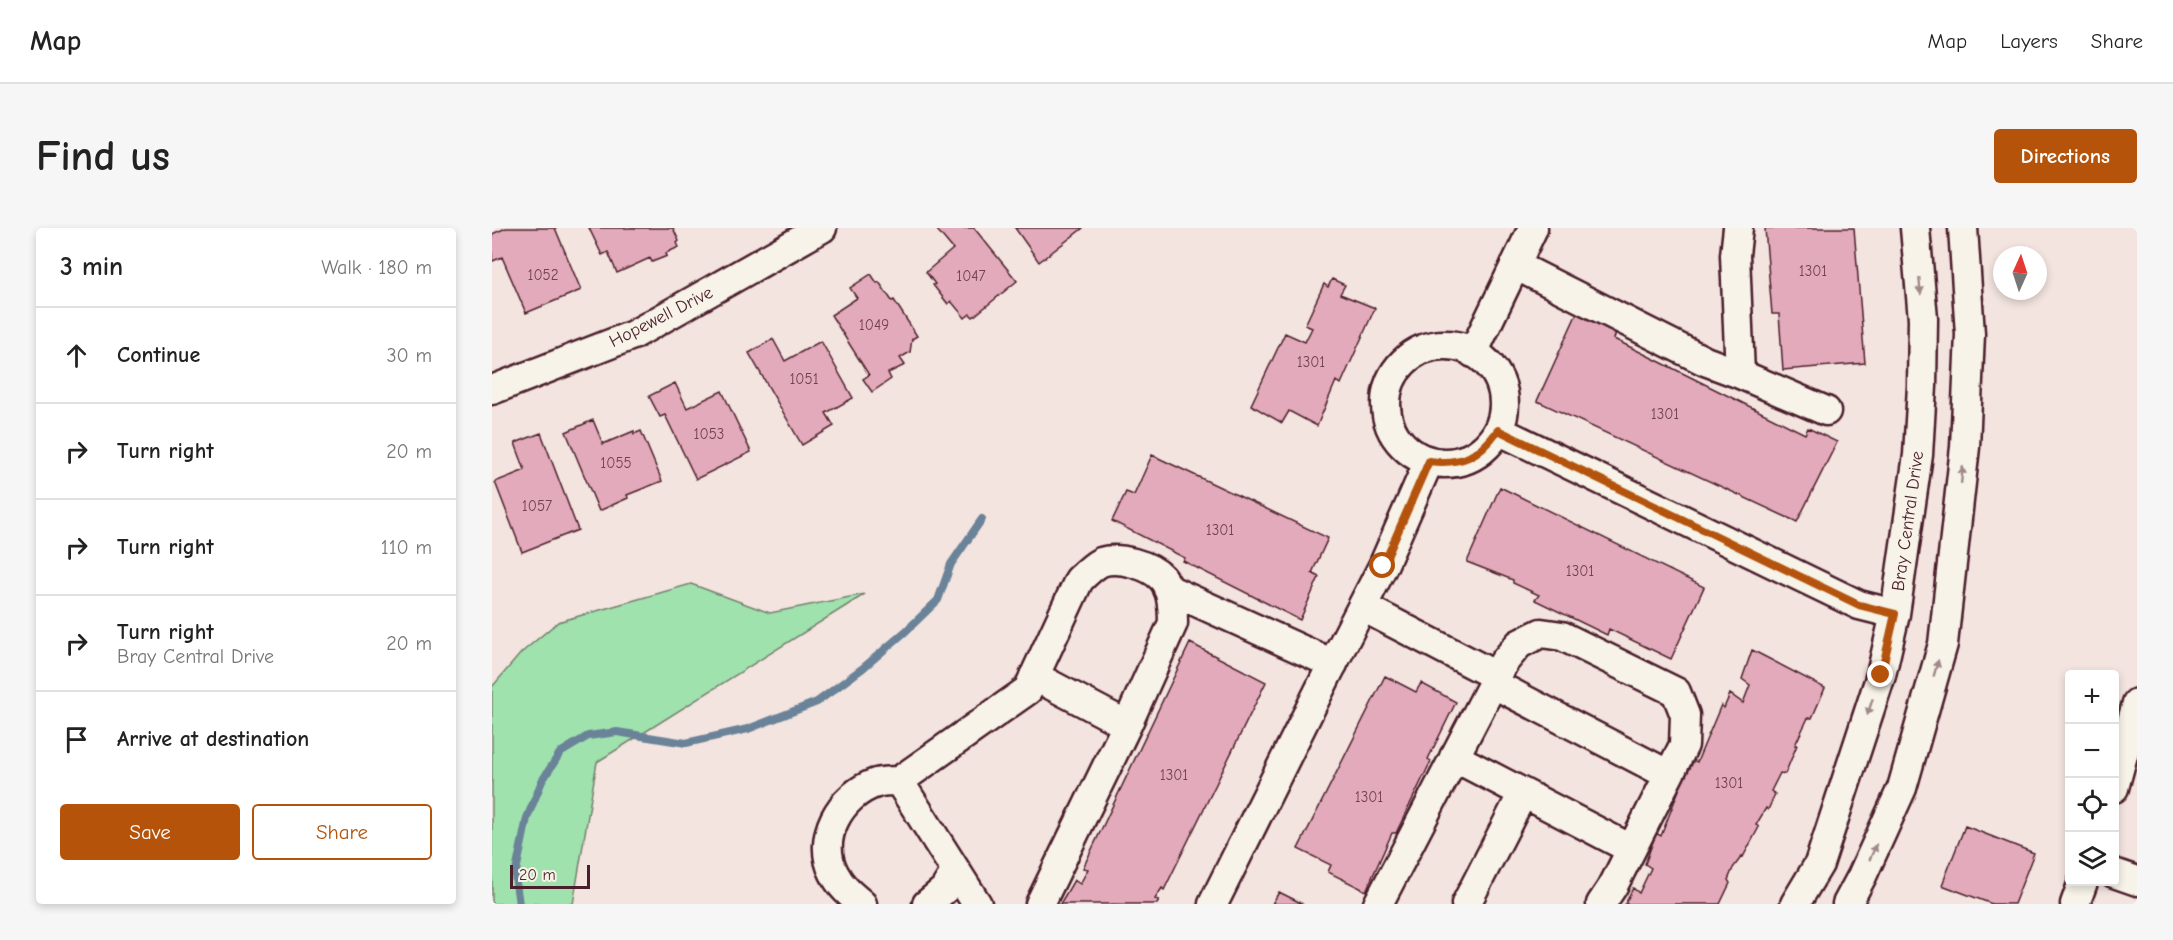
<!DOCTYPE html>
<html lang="en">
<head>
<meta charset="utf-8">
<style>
	body { margin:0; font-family:"Comic Neue",sans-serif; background:#f6f6f6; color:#222 }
	.controls { position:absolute; right:18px; bottom:18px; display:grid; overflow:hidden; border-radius:6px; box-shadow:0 3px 9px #0003 }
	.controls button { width:54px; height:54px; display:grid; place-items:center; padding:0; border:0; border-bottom:2px solid #e0e0e0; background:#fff; color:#222; font:30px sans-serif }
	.compass { position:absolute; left:1501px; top:18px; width:54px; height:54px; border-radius:50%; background:#fff; box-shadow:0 3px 9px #0003; rotate:3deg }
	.scale { position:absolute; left:18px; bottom:15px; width:80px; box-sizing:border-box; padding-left:6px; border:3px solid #4a1f2b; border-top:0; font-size:16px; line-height:21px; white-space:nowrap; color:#4a1f2b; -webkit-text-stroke:4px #f7f3e8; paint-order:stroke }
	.stop { position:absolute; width:18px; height:18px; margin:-14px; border:4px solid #b45309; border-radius:50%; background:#fff }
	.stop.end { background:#b45309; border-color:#fff; box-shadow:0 2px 6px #0008 }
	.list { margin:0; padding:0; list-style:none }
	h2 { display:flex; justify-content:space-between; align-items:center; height:78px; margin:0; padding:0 24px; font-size:26px }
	h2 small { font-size:20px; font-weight:400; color:#767676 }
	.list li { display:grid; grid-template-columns:39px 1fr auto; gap:18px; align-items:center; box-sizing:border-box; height:96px; padding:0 24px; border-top:2px solid #e0e0e0 }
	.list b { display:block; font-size:22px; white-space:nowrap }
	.list p { margin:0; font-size:20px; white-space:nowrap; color:#767676 }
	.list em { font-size:20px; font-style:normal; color:#767676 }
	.actions { display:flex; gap:12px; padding:18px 24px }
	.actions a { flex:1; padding:14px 0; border:2px solid #b45309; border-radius:6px; text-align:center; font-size:21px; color:#b45309 }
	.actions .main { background:#b45309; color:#fff }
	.icon { flex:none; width:33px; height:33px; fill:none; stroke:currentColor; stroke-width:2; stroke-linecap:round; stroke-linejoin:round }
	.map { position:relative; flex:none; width:1645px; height:676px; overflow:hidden; border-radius:6px }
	header { display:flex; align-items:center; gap:36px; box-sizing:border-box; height:84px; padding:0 30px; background:#fff; border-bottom:2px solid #e0e0e0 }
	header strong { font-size:28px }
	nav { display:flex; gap:33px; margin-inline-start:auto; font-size:21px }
	.intro { display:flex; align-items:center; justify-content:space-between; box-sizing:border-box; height:144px; padding:0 36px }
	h1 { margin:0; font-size:42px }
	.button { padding:15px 27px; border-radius:6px; background:#b45309; color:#fff; font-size:21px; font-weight:700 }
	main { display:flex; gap:36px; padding:0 36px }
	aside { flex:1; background:#fff; border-radius:6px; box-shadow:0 3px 9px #0003 }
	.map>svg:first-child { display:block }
</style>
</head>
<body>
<header>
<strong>Map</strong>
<nav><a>Map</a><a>Layers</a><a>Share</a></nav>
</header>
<div class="intro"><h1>Find us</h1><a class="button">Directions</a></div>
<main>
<aside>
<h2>3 min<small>Walk · 180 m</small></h2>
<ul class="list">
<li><svg class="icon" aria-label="ahead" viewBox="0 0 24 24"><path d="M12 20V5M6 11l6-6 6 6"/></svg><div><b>Continue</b></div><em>30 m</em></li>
<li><svg class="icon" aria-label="right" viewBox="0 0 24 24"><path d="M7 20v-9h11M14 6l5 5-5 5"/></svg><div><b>Turn right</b></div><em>20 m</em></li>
<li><svg class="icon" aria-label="right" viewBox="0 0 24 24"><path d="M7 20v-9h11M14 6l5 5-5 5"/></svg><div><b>Turn right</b></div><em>110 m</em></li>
<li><svg class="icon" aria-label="right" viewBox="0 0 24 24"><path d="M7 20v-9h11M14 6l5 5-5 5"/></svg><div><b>Turn right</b><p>Bray Central Drive</p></div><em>20 m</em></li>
<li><svg class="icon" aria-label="arrive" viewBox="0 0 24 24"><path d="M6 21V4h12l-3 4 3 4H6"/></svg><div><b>Arrive at destination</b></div></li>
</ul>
<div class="actions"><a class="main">Save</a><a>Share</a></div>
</aside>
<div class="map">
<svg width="1645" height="676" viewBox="0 0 1645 676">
	<rect width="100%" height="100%" fill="#f3e4df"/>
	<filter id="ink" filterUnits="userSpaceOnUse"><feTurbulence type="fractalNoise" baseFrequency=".0167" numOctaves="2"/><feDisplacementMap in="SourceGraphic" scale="12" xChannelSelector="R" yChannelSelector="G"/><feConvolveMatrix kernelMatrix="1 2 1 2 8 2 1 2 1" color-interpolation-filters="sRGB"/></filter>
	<g filter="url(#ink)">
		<!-- green -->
		<path fill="#9fe2ae" stroke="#74806c" stroke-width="1.5" d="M199,356L278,385L373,366L105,534L81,676H0V459L29,425L66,394Z"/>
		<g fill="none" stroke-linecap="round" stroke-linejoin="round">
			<!-- stream -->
			<path stroke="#6b8398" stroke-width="8" d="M27,676L23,648L35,590L50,553L68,525L96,508L125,504L194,515L256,501L325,474L371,440L414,403L446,372L459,336L490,291"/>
		</g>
		<!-- building -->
		<path fill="#e3aabb" stroke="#4a1f2b" stroke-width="1.5" d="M14,0H63L89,62L34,85L10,29L1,33L0,31V6Z
			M97,0H181L187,13L185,15L187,19L174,25L175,28L160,34L158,30L125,45L116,24L110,27Z
			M448,0H482L525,53L481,89L478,86L473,90L459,73L456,76L441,57L443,56L434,44L461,21L445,2Z
			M523,0H591L547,34Z
			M1273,0H1362L1373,135L1291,142L1287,86H1280Z
			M379,46L385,55L387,54L400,73L402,72L425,108L420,111L418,124L408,130L413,137L396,145L399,151L380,164L371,151L377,147L339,87L365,70L358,60Z
			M840,51L853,57L848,66L883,80L849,156L844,153L825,198L797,183L790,195L759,177L793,105L813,114L820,100L813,97L832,56L836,59Z
			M1085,85L1124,104L1122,111L1313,206L1316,200L1345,214L1305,294L1045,173Z
			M281,111L293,133L329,113L361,170L334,185L342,198L310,217L257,125Z
			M183,155L195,180L230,163L259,224L204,251L173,187L168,189L157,168Z
			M101,192L111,216L142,203V206L149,203L170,253L135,267L136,270L107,283L74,204Z
			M49,205L86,302L30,324L3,254L33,242L23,215Z
			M660,227L836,310L820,345L827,349L808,392L691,333L693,330L620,293L634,264L642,267Z
			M1008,259L1212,359L1179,431L1117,401L1115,407L1043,372L1047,367L1021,355V352L975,334Z
			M698,415L774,454L672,662L670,660L663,671L667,672L665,676H568L582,652L588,656L596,641L591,640Z
			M1260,422L1333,460L1320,490H1316L1303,517H1305L1293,546L1288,545L1279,563L1283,566L1276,582L1274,580L1264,597L1267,599L1251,629L1250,628L1241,640L1236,652L1238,655L1228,676H1133L1141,660L1147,665L1159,640L1153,636L1164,605L1169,608L1199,531L1205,534L1229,477L1232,480L1238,466L1251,475L1258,457L1250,451Z
			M893,448L924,464L929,455L964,474L936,531L939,533L904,605H900L874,663L836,644L839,637L806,621Z
			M1473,598L1542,625L1522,676H1500L1450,657Z
			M787,664L811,676H780Z"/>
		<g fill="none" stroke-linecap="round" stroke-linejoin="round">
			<defs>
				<path id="minor" d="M1023,37L1213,133L1248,146L1243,27L1246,0
					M894 176a59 59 0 1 1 118 0a59 59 0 1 1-118 0Z
					M981,125L1041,0
					M1248,146L1334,183
					M0,162L141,107L330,0
					M1006,202L1367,377L1403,386
					M676,361L841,436
					M871,379L1004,448
					M542,448L635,497
					M1000,455L1177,547
					M962,529L1139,621
					M407,553L485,676
					M1622,560L1645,475
					M1622,645L1645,653
					M370,676C359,667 349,659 342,645C324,610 348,567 384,555C391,553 399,553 407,553L536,462L587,352C594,345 601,338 609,334C626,328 658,337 670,350C680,361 681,381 681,395L635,497L548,676
					M435,676L452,662L464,643
					M721,676L834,449L891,338L937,233
					M886,676L1012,434L1027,416L1049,405L1070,408L1184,464L1193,487L1192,517L1121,658L1109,676
					M974,676L1031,565
					M1303,676L1327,636L1389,447L1403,386L1426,227L1430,158L1431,91L1423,0
					M1355,676L1370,648L1410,560L1451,416L1473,219L1478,106L1471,0
					M1583,676L1591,654"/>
			</defs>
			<!-- minor casing -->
			<use href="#minor" stroke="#4a1f2b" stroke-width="33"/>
			<!-- minor -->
			<use href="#minor" stroke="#f7f3e8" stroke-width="28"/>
		</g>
		<!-- one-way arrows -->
		<defs><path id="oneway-solid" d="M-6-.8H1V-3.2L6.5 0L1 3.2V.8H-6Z" transform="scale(1.5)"/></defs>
		<g fill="#a0898a">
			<use href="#oneway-solid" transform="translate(1428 58) rotate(85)"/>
			<use href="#oneway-solid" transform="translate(1470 247) rotate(-84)"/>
			<use href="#oneway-solid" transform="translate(1444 440) rotate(-74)"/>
			<use href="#oneway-solid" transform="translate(1378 479) rotate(108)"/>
			<use href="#oneway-solid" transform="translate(1381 624) rotate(-66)"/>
		</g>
	</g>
	<g fill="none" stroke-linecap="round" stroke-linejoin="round" filter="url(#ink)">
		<!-- route -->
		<path stroke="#b45309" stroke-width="8" d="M891,338L937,233C969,237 987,229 1006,202L1367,377L1403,386L1389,447"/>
	</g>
	<g text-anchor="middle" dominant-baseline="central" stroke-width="4.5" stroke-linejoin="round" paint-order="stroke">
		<!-- number labels -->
		<g font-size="15" fill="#70424f">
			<text x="1321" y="43">1301</text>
			<text x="51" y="47">1052</text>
			<text x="479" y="48">1047</text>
			<text x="382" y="97">1049</text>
			<text x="819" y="134">1301</text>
			<text x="312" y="151">1051</text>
			<text x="1173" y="186">1301</text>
			<text x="217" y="206">1053</text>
			<text x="124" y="235">1055</text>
			<text x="45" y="278">1057</text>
			<text x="728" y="302">1301</text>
			<text x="1088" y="343">1301</text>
			<text x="682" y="547">1301</text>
			<text x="1237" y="555">1301</text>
			<text x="877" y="569">1301</text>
		</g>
		<!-- street labels -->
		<g font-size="18" fill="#4a1f2b" stroke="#f7f3e8">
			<text transform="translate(169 89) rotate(-27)">Hopewell Drive</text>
			<text transform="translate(1416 293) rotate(-82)">Bray Central Drive</text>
		</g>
	</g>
</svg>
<div class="controls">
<button>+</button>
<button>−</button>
<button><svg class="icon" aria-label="locate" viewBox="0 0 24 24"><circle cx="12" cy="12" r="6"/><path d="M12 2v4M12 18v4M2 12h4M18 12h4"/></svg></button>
<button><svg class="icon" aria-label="layers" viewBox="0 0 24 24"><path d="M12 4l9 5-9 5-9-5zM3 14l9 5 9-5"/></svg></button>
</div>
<svg class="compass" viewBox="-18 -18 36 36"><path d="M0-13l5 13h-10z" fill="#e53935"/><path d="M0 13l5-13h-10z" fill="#767676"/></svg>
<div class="scale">20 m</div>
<div class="stop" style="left:891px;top:338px"></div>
<div class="stop end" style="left:1389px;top:447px"></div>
</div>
</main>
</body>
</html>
